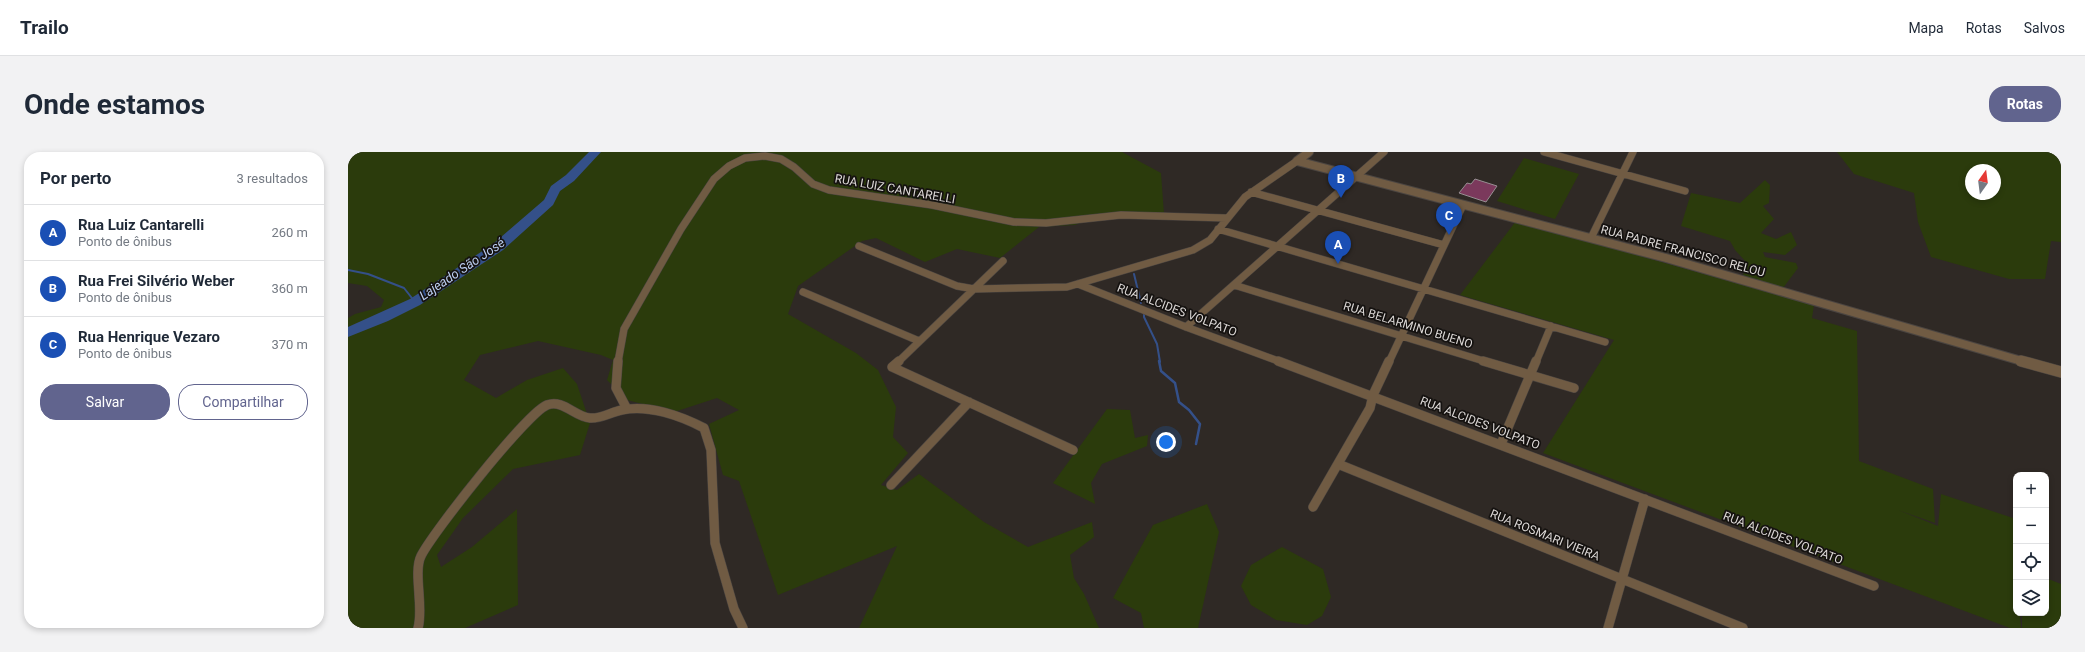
<!DOCTYPE html>
<html lang="pt">
<head>
<meta charset="utf-8">
<style>
	body { margin:0; font-family:Roboto,sans-serif; background:#f2f2f3; color:#1f2937 }
	.controls { position:absolute; right:12px; bottom:12px; display:grid; overflow:hidden; border-radius:8px; box-shadow:0 2px 6px #0003 }
	.controls button { width:36px; height:36px; display:grid; place-items:center; padding:0; border:0; border-bottom:1px solid #e0e1e3; background:#fff; color:#1f2937; font:20px sans-serif }
	.compass { position:absolute; left:1617px; top:12px; width:36px; height:36px; border-radius:50%; background:#fff; box-shadow:0 2px 6px #0003; rotate:14deg }
	.you { position:absolute; left:818px; top:290px; width:14px; height:14px; margin:-10px; border:3px solid #fff; border-radius:50%; background:#1a73e8; box-shadow:0 0 0 6px #1a73e833 }
	.badge { display:grid; place-items:center; width:26px; height:26px; border-radius:50%; background:#61648e; color:#fff; font-size:13px; font-weight:700 }
	.pin { position:absolute; translate:-50% -33px; filter:drop-shadow(0 1px 2px #0008) }
	.pin::after { content:''; position:absolute; top:21px; width:14px; height:12px; background:inherit; clip-path:polygon(0 0,100% 0,50% 100%) }
	.list { margin:0; padding:0; list-style:none }
	h2 { display:flex; justify-content:space-between; align-items:center; height:52px; margin:0; padding:0 16px; font-size:17px }
	h2 small { font-size:13px; font-weight:400; color:#747a83 }
	.list li { display:grid; grid-template-columns:26px 1fr auto; gap:12px; align-items:center; box-sizing:border-box; height:56px; padding:0 16px; border-top:1px solid #e0e1e3 }
	.list b { display:block; font-size:15px; white-space:nowrap }
	.list p { margin:0; font-size:13px; white-space:nowrap; color:#747a83 }
	.list em { font-size:13px; font-style:normal; color:#747a83 }
	.actions { display:flex; gap:8px; padding:12px 16px }
	.actions a { flex:1; padding:9px 0; border:1px solid #61648e; border-radius:16px; text-align:center; font-size:14px; color:#61648e }
	.actions .main { background:#61648e; color:#fff }
	.icon { flex:none; width:22px; height:22px; fill:none; stroke:currentColor; stroke-width:2; stroke-linecap:round; stroke-linejoin:round }
	.map { position:relative; flex:none; width:1713px; height:476px; overflow:hidden; border-radius:16px }
	header { display:flex; align-items:center; gap:24px; box-sizing:border-box; height:56px; padding:0 20px; background:#fff; border-bottom:1px solid #e0e1e3 }
	header strong { font-size:19px }
	nav { display:flex; gap:22px; margin-inline-start:auto; font-size:14px }
	.intro { display:flex; align-items:center; justify-content:space-between; box-sizing:border-box; height:96px; padding:0 24px }
	h1 { margin:0; font-size:28px }
	.button { padding:10px 18px; border-radius:16px; background:#61648e; color:#fff; font-size:14px; font-weight:700 }
	main { display:flex; gap:24px; padding:0 24px }
	aside { flex:1; background:#fff; border-radius:16px; box-shadow:0 2px 6px #0003 }
	.map>svg:first-child { display:block }
</style>
</head>
<body>
<header>
<strong>Trailo</strong>
<nav><a>Mapa</a><a>Rotas</a><a>Salvos</a></nav>
</header>
<div class="intro"><h1>Onde estamos</h1><a class="button">Rotas</a></div>
<main>
<aside>
<h2>Por perto<small>3 resultados</small></h2>
<ul class="list">
<li><span class="badge" style="background:#1a4fb4">A</span><div><b>Rua Luiz Cantarelli</b><p>Ponto de ônibus</p></div><em>260 m</em></li>
<li><span class="badge" style="background:#1a4fb4">B</span><div><b>Rua Frei Silvério Weber</b><p>Ponto de ônibus</p></div><em>360 m</em></li>
<li><span class="badge" style="background:#1a4fb4">C</span><div><b>Rua Henrique Vezaro</b><p>Ponto de ônibus</p></div><em>370 m</em></li>
</ul>
<div class="actions"><a class="main">Salvar</a><a>Compartilhar</a></div>
</aside>
<div class="map">
<svg width="1713" height="476" viewBox="0 0 1713 476">
	<rect width="100%" height="100%" fill="#2f2925"/>
	<!-- green -->
	<path fill="#2b3b0c" fill-rule="evenodd" d="M0,0H774L813,21L816,62L742,67L727,73L691,75L652,106L609,97L577,110L528,86L514,89L450,134L440,162L508,201L530,218L548,255L545,285L560,301L533,333L549,338L571,322L636,370L680,395L744,370L746,385L722,403L726,426L736,442L751,476H511L549,394L430,443L391,329L375,323L361,272L391,258L369,246L326,260L279,248L259,228L265,208L253,203L190,189L132,203L116,228L148,246L179,228L215,216L229,232L242,271L232,303L165,317L115,366L89,403L93,415L124,395L169,357L170,453L117,476H0V166L7,162L33,155L36,148L19,134L0,131Z
		M1489,0H1713V90L1703,89L1697,127H1661L1583,105L1570,70L1566,41L1506,22ZM1623,18H1647V42H1623Z
		M1176,6L1231,22L1207,67L1149,49Z
		M1417,28L1422,33L1421,51L1415,54L1426,67L1413,81L1428,87L1443,80L1449,93L1437,103L1415,100L1417,105L1448,111L1450,116L1435,136L1395,123L1400,112L1387,98L1382,89L1333,74L1343,41L1392,51Z
		M1168,69L1466,153L1464,166L1509,179L1511,309L1585,337L1587,371L1550,358L1590,374L1593,342L1668,367V461H1672L1673,476H1662L1195,301L1266,188L1112,143Z
		M759,257L782,258L787,286L800,283L799,294L754,312L743,331L747,352L705,331Z
		M859,352L871,380L850,476H796L793,461L765,446L805,373Z
		M934,395L975,417L983,445L974,464L959,473L928,468L903,453L893,434L903,413Z
		M1698,426L1713,432V476H1674V461H1698Z"/>
	<g fill="none" stroke-linecap="round" stroke-linejoin="round">
		<!-- stream-far1 -->
		<path stroke="#345089" stroke-width="2" d="M0,118L20,122L56,136L67,150
			M786,122L793,151
			M796,160V165L809,192L812,210"/>
		<!-- stream -->
		<path stroke="#345089" stroke-width="2.5" d="M811,209L813,219L827,231L831,250L841,258L852,272L848,292"/>
		<!-- river -->
		<path fill="#345089" fill-rule="evenodd" d="M241,0H253L226,29L212,39L205,53L155,98L72,153L40,169L0,185V175L62,147L145,92L196,48L203,34L218,23Z"/>
	</g>
	<!-- building -->
	<path fill="#7b395c" stroke="#978f92" d="M1127,27L1149,34L1138,50L1111,41L1119,31L1123,32Z"/>
	<g fill="none" stroke-linecap="round" stroke-linejoin="round">
		<defs>
			<path id="minor-far1" d="M1196,0L1337,39
				M903,40L1096,93
				M870,77L1257,190
				M1243,86L1285,0
				M511,94L609,134L626,137L719,135L845,98L862,88L897,45L949,9
				M730,132L838,175L933,210
				M886,133L1139,210
				M455,140L571,189
				M838,175L1036,0
				M270,210L276,177L333,77L366,27L381,14L397,6L417,4L433,7L446,15L465,32L481,38L584,53L666,70L698,71L773,63L878,66
				M550,210L655,109
				M1041,210L1115,53
				M1188,210L1203,174"/>
			<path id="minor" d="M270,209L268,236L279,257
				M551,209L544,215L725,298
				M930,209L1526,434
				M1135,209L1226,236
				M1153,292L1188,209
				M990,312L1395,476
				M543,333L621,250
				M965,355L1022,256L1025,243L1041,209
				M70,476C76,456 65,420 73,404C85,380 179,261 199,253C215,247 227,265 242,266C253,267 263,260 274,258C300,252 333,264 356,276L363,298L367,391L386,457L395,476
				M1260,476L1297,347"/>
			<path id="tertiary-far1" d="M949,9L1318,106L1677,210
				M949,9L961,0"/>
			<path id="tertiary" d="M1673,209L1713,220"/>
		</defs>
		<!-- minor-far1 casing -->
		<use href="#minor-far1" stroke="#4b4541" stroke-width="8"/>
		<!-- minor casing -->
		<use href="#minor" stroke="#4b4541" stroke-width="10"/>
		<!-- tertiary-far1 casing -->
		<use href="#tertiary-far1" stroke="#4b4541" stroke-width="10"/>
		<!-- tertiary casing -->
		<use href="#tertiary" stroke="#4b4541" stroke-width="12"/>
		<!-- minor-far1 -->
		<use href="#minor-far1" stroke="#705b43" stroke-width="7"/>
		<!-- minor -->
		<use href="#minor" stroke="#705b43" stroke-width="9"/>
		<!-- tertiary-far1 -->
		<use href="#tertiary-far1" stroke="#705b43" stroke-width="8"/>
		<!-- tertiary -->
		<use href="#tertiary" stroke="#705b43" stroke-width="11"/>
	</g>
	<g text-anchor="middle" dominant-baseline="central" stroke-width="3.5" stroke-linejoin="round" paint-order="stroke">
		<!-- street labels -->
		<g font-size="12" fill="#dcd8d6" stroke="#151210">
			<text transform="translate(547 37) rotate(10)">RUA LUIZ CANTARELLI</text>
			<text transform="translate(1335 99) rotate(15)">RUA PADRE FRANCISCO RELOU</text>
			<text transform="translate(829 158) rotate(21)">RUA ALCIDES VOLPATO</text>
			<text transform="translate(1060 173) rotate(17)">RUA BELARMINO BUENO</text>
			<text transform="translate(1132 271) rotate(21)">RUA ALCIDES VOLPATO</text>
			<text transform="translate(1197 383) rotate(22)">RUA ROSMARI VIEIRA</text>
			<text transform="translate(1435 386) rotate(21)">RUA ALCIDES VOLPATO</text>
		</g>
		<!-- water labels -->
		<g font-size="13" font-style="italic" fill="#bbcdf0" stroke="#151210">
			<text transform="translate(114 117) rotate(-34)">Lajeado São José</text>
		</g>
	</g>
</svg>
<div class="controls">
<button>+</button>
<button>−</button>
<button><svg class="icon" aria-label="locate" viewBox="0 0 24 24"><circle cx="12" cy="12" r="6"/><path d="M12 2v4M12 18v4M2 12h4M18 12h4"/></svg></button>
<button><svg class="icon" aria-label="layers" viewBox="0 0 24 24"><path d="M12 4l9 5-9 5-9-5zM3 14l9 5 9-5"/></svg></button>
</div>
<svg class="compass" viewBox="-18 -18 36 36"><path d="M0-13l5 13h-10z" fill="#e53935"/><path d="M0 13l5-13h-10z" fill="#747a83"/></svg>
<div class="you"></div>
<div class="pin badge" style="left:990px;top:112px;background:#1a4fb4">A</div>
<div class="pin badge" style="left:993px;top:46px;background:#1a4fb4">B</div>
<div class="pin badge" style="left:1101px;top:83px;background:#1a4fb4">C</div>
</div>
</main>
</body>
</html>
